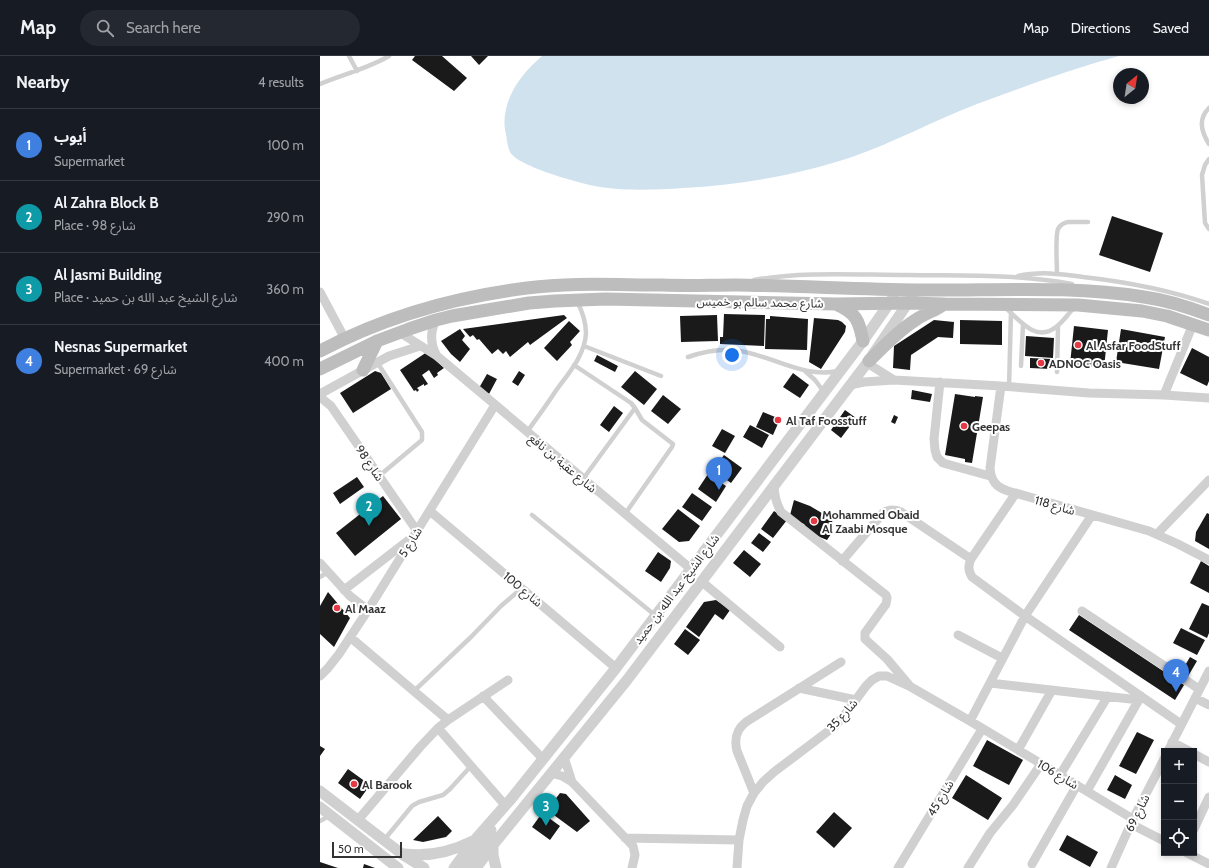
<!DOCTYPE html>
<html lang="en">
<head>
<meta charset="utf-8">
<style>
	body { margin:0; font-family:Cabin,"Noto Sans Arabic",sans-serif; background:#242831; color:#f1f3f6 }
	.controls { position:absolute; right:12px; bottom:12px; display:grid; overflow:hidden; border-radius:0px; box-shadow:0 2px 6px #0003 }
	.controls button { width:36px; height:36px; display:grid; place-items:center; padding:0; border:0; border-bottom:1px solid #363941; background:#171b24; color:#f1f3f6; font:20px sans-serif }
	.compass { position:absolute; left:793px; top:12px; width:36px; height:36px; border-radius:50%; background:#171b24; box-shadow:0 2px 6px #0003; rotate:30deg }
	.scale { position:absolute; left:12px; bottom:10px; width:70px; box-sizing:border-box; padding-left:4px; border:2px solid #333; border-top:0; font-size:11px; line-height:14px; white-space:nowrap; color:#333; -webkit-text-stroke:3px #fff; paint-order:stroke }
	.you { position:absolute; left:412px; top:299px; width:14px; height:14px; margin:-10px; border:3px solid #fff; border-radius:50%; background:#1a73e8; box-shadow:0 0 0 6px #1a73e833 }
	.badge { display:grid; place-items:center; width:26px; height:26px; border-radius:50%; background:#0b8043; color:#fff; font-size:13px; font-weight:700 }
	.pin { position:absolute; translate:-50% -33px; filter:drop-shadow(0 1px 2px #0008) }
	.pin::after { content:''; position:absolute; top:21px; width:14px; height:12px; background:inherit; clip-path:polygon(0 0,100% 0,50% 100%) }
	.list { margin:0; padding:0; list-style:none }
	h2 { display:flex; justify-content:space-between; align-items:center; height:52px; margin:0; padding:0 16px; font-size:17px }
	h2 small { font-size:13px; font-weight:400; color:#9ea1a6 }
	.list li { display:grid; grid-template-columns:26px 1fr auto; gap:12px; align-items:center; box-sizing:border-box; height:72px; padding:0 16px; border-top:1px solid #363941 }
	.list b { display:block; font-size:15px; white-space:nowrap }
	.list p { margin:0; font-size:13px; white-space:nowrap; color:#9ea1a6 }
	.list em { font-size:13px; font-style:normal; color:#9ea1a6 }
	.icon { flex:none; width:22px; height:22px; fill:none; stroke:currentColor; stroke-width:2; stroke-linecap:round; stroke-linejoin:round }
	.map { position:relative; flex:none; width:889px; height:812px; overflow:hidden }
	header { display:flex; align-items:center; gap:24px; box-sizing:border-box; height:56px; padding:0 20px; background:#171b24; border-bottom:1px solid #363941 }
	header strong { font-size:19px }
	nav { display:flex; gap:22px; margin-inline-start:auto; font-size:14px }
	.search { width:280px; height:36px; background:#242831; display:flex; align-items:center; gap:10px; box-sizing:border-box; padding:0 14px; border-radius:22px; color:#9ea1a6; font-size:15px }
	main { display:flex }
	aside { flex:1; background:#171b24 }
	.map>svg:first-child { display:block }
</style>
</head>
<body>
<header>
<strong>Map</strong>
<div class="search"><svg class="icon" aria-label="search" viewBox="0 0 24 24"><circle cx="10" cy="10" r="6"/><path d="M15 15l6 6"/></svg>Search here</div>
<nav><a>Map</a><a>Directions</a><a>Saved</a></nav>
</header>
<main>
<aside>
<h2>Nearby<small>4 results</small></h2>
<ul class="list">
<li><span class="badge" style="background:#3f7fe0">1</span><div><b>أيوب</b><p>Supermarket</p></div><em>100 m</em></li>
<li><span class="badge" style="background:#0f9aa8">2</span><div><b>Al Zahra Block B</b><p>Place · شارع 98</p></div><em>290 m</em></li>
<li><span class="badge" style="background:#0f9aa8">3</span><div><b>Al Jasmi Building</b><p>Place · شارع الشيخ عبد الله بن حميد</p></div><em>360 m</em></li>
<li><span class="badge" style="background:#3f7fe0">4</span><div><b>Nesnas Supermarket</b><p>Supermarket · شارع 69</p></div><em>400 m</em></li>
</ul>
</aside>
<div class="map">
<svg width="889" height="812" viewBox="0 0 889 812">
	<rect width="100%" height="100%" fill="#fff"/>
	<!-- water -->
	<path fill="#cfe2ee" d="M222,0H799C751,13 704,31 657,48C615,64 575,86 532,101C478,119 420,129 363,132C335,134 307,135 280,131C268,129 255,125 244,122C231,118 196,107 190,96C187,90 187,81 185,74C181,44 201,18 222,0Z"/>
	<!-- building -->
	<path fill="#1a1a1a" d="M95,0H122L147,22L134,35L92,4Z
		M151,0H168L159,9Z
		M792,160L843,177L830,216L779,199Z
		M404,258L445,259L444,290L400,288V281H403Z
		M244,259L247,262L210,289L208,286L190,301L186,295L183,298L178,293L172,298L159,283L157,284L153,279L150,281L143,273Z
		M397,259L398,285L361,286L360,260Z
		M450,260L488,263L487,294L445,293L446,263H450Z
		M494,262L518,264L522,266L526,270L525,276L501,313L489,306Z
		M614,264L634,266L633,282L618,281L591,299L590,314L573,312L574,290Z
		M640,264L682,265V289L640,288Z
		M249,265L260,275L250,286L252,289L237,305L224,292Z
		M754,270L788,274L784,312L750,308Z
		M140,273L145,280L142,284L150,293L140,306L131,298L121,285Z
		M801,273L845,281L839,313L796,306Z
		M706,280L734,282L733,302L705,300Z
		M872,292L889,301V325L887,330L860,317Z
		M107,296L124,312L117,317L118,319L114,322L109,314L102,319L108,328L104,330V328L97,332L99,334L97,336L96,334L94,335L80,314Z
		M277,299L298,310L295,316L274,305Z
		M710,302L732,303L731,313L710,312Z
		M55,315L61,317L71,333L33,357L20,337Z
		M199,315L205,319L198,330L192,326Z
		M315,315L337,333L324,349L301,331Z
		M473,317L489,329L480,342L463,331Z
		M167,318L177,323L169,338L159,332Z
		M592,334L612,338L610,346L591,343Z
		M635,338L655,341V340L663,341L652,407L645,406V403L625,399Z
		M343,339L361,353L348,368L331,355Z
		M294,350L303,357L289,376L280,369Z
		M525,354L536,362L521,382L511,374Z
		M443,356L460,363L453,379L436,371Z
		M574,359L578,361L575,368L571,366Z
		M430,369L449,379L442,392L423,381Z
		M402,373L415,380L405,397L392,390Z
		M404,399L422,412L411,427L393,414Z
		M388,418L406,430L396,446L378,433Z
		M37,421L44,431L20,448L13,437Z
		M372,437L392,451L382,465L362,451Z
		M63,440L81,463L35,500L16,477Z
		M474,444L490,450L512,463L513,475L507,484L490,477L484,468L469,463Z
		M358,453L380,470L369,485L359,486L342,473Z
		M454,455L467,464L453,482L441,473Z
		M887,457L889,458V493L875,485L876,476Z
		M439,477L451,486L443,496L431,487Z
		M424,494L441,508L430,521L413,507Z
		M338,496L351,505L350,512L341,526L325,515Z
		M881,505L889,510V537L870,527Z
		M8,536L30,562L14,591L0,578V550Z
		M396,544L410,554L403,564L395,558L379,581L366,571L384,546Z
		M882,547L889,550V577L887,582L869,573Z
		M759,559L864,629L855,644L749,574Z
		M861,572L885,584L877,599L853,587Z
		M365,573L380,584L368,599L354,588Z
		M870,601L877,605L867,622L860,618Z
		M817,676L834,684L816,718L799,710Z
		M667,684L703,704L689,729L653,710Z
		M0,690L5,693L0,700Z
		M28,713L50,729L40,743L18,727Z
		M646,719L682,742L668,764L632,742Z
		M795,719L812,729L805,743L787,734Z
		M240,737L246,738L270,765L257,776L227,754Z
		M514,756L532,772L514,792L496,776Z
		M222,757L240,770L230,784L212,771Z
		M118,760L132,775L126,781L103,786L93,784Z
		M747,779L778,796L770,811L739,794Z
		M0,806L18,812H0Z
		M44,808L55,812H43Z"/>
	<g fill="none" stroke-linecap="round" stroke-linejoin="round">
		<!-- service -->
		<path stroke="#d0d0d0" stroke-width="4.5" d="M29,0L37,15
			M0,28C23,18 47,13 69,0
			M889,52C878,63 881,75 889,88
			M889,103L885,109L882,119L885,167L889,173
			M737,218C737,208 735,181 738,173C740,169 743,167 748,166H768
			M698,220C720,215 741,218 763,221C807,226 847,233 889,248
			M434,224C484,215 537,219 588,219C643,220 698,218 752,228
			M685,251C699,264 716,287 736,271C743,266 748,258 754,252
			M264,290L341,320
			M368,301C383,296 397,293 413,294C449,297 481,323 518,315
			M57,306L102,376V384L59,420
			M254,309L311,347L315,352L322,364L353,388L352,391L305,458
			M701,310L703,269
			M485,315L495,324L504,336
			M737,316L738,270
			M689,331L691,256
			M207,376C216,363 226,350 235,336C247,319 265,300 266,277C266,266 262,255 257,245
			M263,423L315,352
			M212,459L336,560
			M0,521L8,516
			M94,635L151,581L181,550L202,532
			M0,765L9,760
			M64,784L92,750L99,746L123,739L130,733L151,710"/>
		<!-- minor -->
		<path stroke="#d0d0d0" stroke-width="9" d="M0,236L25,283
			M116,264C110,276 110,288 117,300
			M79,276L117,300L371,513
			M547,307L574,324
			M620,326L614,383L615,394L617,401L623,407L670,420
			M530,329L544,326L574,324L681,330L769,337L844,339L889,342
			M681,330L670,412C671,425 676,431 688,435L829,475L858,488L889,504
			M0,338L69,300L100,290
			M844,339L873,268
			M0,341L11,350L97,475
			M454,428C454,439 456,447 461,456L566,539L567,542L566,548L545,577V583L567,603L589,629
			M696,437L651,503C648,510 648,514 652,521L705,560L861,668
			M110,455L296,612
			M837,478L889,424
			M522,505L563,457C569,453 574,453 581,456L651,503
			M0,507L30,540L48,554
			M381,525L460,591
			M24,534L90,483
			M762,555L879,633
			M638,579L682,602
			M30,581L128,664
			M0,620L8,612L19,598L48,554L175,349
			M670,627L819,644
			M479,632L536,644
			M163,640L223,703
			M875,642L889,649
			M650,665L705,560L772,459
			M118,672L185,749
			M852,686L869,695
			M698,694L732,634
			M848,695L889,615
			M874,698L889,706
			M244,701L252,726
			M231,717L242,720L252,726L313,790L315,799L312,812
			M740,719L788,640
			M767,735L821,640
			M434,737L417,695C414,683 416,674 426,666L521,606
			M38,764L100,691L118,672L128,664L188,624
			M811,768L844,785
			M874,773L889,741
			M305,782L419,784
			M867,797L889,808
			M712,808L757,729
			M417,812L419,784L423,764L427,750L434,737L443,726L454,716L515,670L527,656L546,630L552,624L559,620H567L591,631L650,665L813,763
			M578,812L662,673
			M648,812L670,777L693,749L721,708
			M791,812L813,763L844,703"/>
		<!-- tertiary -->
		<path stroke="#d0d0d0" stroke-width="11" d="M0,735L82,798L104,812
			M0,751L78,812
			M173,789V799L176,812
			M85,798C109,801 131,796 153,785
			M134,812L154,785L191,743L296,612L543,285L573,242
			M146,812L171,774
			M156,812L173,789L307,624L547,307L592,241"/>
		<!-- secondary -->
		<path stroke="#bdbdbd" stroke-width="13" d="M516,248C536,257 539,264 543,285
			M0,295C64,261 135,241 207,232C252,226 298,229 343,229C367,230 391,229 416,229C476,230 537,233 597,234C672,235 749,229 824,241C846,244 868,251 889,259
			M549,305C563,291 577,276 594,265C603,258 615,255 624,248
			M0,313L57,285L89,273L116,264L132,260L209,247L235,245L286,243L516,248L589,247L624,248L758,249L822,255L847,260L889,274
			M43,314L57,285"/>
	</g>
	<!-- markers -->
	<g fill="#e63946" stroke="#fff" stroke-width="1.5">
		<circle cx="758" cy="289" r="4"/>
		<circle cx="721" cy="307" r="4"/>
		<circle cx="458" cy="364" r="4"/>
		<circle cx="644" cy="370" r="4"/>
		<circle cx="494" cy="465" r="4"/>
		<circle cx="17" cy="552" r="4"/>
		<circle cx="34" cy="728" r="4"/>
	</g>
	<g text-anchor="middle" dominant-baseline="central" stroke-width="4" stroke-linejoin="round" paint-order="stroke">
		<!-- street labels -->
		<g font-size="12" fill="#333" stroke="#fff">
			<text transform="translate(440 246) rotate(1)">شارع محمد سالم بو خميس</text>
			<text transform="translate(50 407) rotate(56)">شارع 98</text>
			<text transform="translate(243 407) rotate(40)">شارع عقبة بن نافع</text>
			<text transform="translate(735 449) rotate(16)">شارع 118</text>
			<text transform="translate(90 486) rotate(-58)">شارع 5</text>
			<text transform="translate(203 533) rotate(40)">شارع 100</text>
			<text transform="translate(356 533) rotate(-53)">شارع الشيخ عبد الله بن حميد</text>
			<text transform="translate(522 659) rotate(-48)">شارع 35</text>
			<text transform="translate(738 718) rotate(31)">شارع 106</text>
			<text transform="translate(620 742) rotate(-59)">شارع 45</text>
			<text transform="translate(817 757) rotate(-64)">شارع 69</text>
		</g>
		<!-- poi labels -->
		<g font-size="12" font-weight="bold" fill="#333" stroke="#fff" text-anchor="start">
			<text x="766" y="289">Al Asfar FoodStuff</text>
			<text x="729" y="307">ADNOC Oasis</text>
			<text x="466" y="364">Al Taf Foosstuff</text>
			<text x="652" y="370">Geepas</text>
			<text x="502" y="458">Mohammed Obaid<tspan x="502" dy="14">Al Zaabi Mosque</tspan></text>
			<text x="25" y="552">Al Maaz</text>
			<text x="42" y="728">Al Barook</text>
		</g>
	</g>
</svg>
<div class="controls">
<button>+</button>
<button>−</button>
<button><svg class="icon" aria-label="locate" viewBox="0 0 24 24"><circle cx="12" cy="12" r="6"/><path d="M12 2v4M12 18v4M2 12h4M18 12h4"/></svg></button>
</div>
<svg class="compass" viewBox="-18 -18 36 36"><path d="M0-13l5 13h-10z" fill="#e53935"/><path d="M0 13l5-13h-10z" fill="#9ea1a6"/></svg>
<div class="scale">50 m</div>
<div class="you"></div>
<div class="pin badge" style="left:399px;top:434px;background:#3f7fe0">1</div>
<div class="pin badge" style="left:49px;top:470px;background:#0f9aa8">2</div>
<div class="pin badge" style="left:226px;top:770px;background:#0f9aa8">3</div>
<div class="pin badge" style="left:856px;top:636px;background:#3f7fe0">4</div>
</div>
</main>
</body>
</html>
